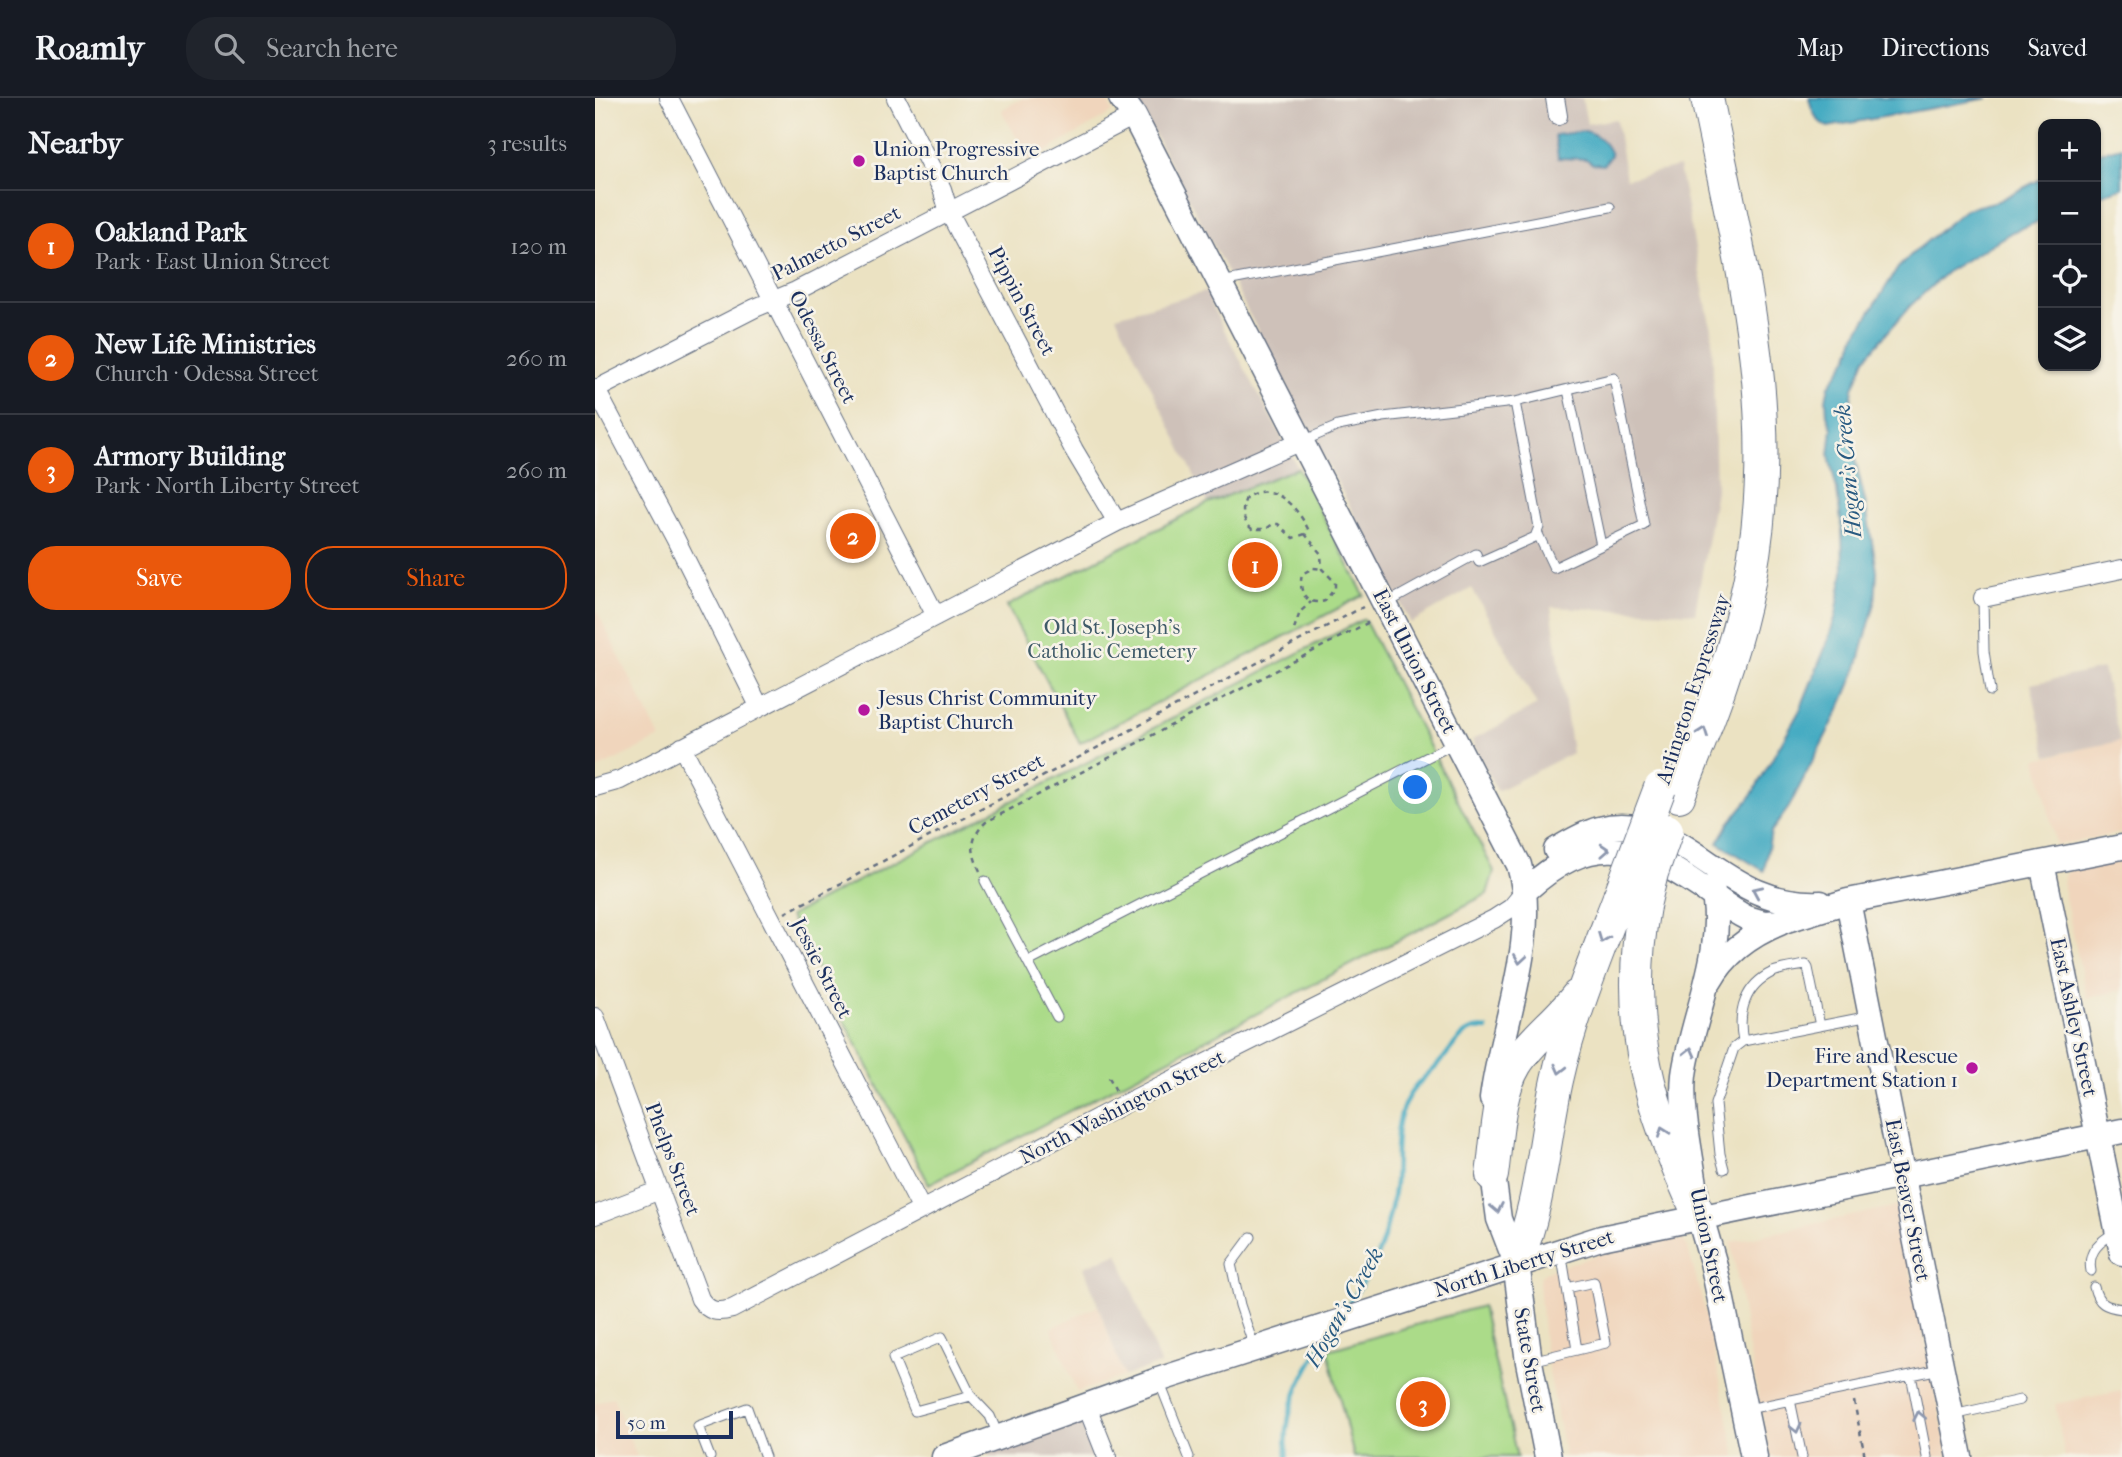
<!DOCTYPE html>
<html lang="en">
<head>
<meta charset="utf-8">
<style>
	body { margin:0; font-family:"IM FELL French Canon",serif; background:#20242c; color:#f1f3f6 }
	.controls { position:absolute; right:21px; top:21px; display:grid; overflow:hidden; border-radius:14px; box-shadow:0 2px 5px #0004 }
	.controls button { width:63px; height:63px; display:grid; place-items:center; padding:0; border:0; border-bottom:2px solid #363941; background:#171b24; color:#f1f3f6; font:35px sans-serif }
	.scale { position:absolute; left:21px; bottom:18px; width:117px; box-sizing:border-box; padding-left:7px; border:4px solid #1b2f5e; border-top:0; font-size:19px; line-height:24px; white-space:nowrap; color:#1b2f5e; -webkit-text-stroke:5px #f7f3e8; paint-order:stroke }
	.you { position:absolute; left:821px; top:690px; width:24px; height:24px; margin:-18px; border:5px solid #fff; border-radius:50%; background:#1a73e8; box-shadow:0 0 0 10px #1a73e833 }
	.badge { display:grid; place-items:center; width:46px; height:46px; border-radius:50%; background:#ea580c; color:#fff; font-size:23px; font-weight:700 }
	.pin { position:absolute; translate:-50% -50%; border:4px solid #fff; box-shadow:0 2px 7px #0006 }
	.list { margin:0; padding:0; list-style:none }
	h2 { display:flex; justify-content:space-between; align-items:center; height:91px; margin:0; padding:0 28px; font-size:30px }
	h2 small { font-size:23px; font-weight:400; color:#9ea1a6 }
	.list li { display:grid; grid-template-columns:46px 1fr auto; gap:21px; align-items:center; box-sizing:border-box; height:112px; padding:0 28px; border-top:2px solid #363941 }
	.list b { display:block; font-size:26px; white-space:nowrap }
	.list p { margin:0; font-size:23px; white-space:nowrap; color:#9ea1a6 }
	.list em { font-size:23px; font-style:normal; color:#9ea1a6 }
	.actions { display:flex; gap:14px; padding:21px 28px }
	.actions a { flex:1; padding:16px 0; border:2px solid #ea580c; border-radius:28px; text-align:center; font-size:24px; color:#ea580c }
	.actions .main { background:#ea580c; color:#fff }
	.icon { flex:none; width:38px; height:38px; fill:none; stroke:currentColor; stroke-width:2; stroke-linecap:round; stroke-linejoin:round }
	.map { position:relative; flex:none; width:1527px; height:1359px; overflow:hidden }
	header { display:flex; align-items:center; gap:42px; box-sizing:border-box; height:98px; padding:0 35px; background:#171b24; border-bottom:2px solid #363941 }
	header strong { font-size:33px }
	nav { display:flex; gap:38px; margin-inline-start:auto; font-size:24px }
	.search { width:490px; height:63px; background:#20242c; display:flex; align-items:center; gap:18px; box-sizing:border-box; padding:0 24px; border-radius:28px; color:#9ea1a6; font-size:26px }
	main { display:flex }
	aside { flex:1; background:#171b24 }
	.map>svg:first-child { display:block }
</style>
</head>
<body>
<header>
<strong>Roamly</strong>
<div class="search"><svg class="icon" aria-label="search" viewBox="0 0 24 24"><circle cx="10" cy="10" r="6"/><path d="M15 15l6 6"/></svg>Search here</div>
<nav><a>Map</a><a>Directions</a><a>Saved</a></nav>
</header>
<main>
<aside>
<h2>Nearby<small>3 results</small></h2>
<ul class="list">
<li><span class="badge">1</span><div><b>Oakland Park</b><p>Park · East Union Street</p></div><em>120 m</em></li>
<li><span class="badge">2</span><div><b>New Life Ministries</b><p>Church · Odessa Street</p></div><em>260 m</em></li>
<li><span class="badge">3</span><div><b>Armory Building</b><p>Park · North Liberty Street</p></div><em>260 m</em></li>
</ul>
<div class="actions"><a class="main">Save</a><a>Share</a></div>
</aside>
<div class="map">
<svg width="1527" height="1359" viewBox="0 0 1527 1359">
	<rect width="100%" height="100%" fill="#f7f3e8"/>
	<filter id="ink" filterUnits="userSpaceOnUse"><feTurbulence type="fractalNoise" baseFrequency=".0143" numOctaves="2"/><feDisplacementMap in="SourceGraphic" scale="14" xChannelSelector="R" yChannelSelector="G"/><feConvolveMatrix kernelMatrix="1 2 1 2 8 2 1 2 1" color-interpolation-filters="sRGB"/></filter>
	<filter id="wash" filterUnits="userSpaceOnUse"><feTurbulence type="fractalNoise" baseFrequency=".00686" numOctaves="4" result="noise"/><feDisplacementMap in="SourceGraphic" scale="28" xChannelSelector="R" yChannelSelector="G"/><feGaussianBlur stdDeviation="1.57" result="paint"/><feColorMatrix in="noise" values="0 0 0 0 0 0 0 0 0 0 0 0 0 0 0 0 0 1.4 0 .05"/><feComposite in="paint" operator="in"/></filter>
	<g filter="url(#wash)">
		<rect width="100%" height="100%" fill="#ebe2c2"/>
		<!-- built -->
		<path fill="#f0d5bc" d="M428,0H511L518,14L435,63L406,12Z
			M0,509L65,640L0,672Z
			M1527,642V735L1461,747L1442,661Z
			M1527,763V892L1492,900L1468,790L1469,777L1473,773Z
			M1302,1108L1354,1359H1176L1155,1257L1136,1144Z
			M1081,1141L1087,1142L1092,1147L1111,1216L1141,1359H970L949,1246L944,1183L946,1178L953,1173L1015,1153Z
			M503,1208L529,1278L482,1294L456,1230Z
			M1527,1293V1359H1470L1460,1306Z
			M18,1299L42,1359H0V1306Z"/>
		<!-- industrial -->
		<path fill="#cec1b9" d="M541,0H987L992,26L1021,21L1031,81L1084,69L1117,236L1121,392L1100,515L956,509L977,655L902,693L877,642L942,607L877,490L816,525Z
			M614,193L616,207L703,370L613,405L521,218Z
			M1508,571L1525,643L1452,658L1436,586Z
			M523,1155L565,1266L529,1278L489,1169Z
			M489,1317L504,1359H395L393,1353Z"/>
		<!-- green -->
		<path fill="#abdb89" stroke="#638574" stroke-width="2" d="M703,370L769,497L485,645L412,508L613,405Z
			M769,521L899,773L892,796L334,1086L195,818Z
			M887,1208L922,1359H759L733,1252Z"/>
		<!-- water -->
		<path fill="#41a9c1" stroke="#2e6c90" stroke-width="2" d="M1214,0H1393L1233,29C1221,24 1217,13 1214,0Z
			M990,33C1002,36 1012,45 1016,57L1008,67L998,66L991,61L963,60L960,37Z
			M1527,49V90L1501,98V55Z
			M1448,80V122L1417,134L1353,173L1315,208L1291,236L1270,261L1264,276L1258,290L1255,309L1254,336L1270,403L1282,473L1280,505L1262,570L1245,610L1194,709L1176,734L1169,773L1123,745L1135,724L1155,700L1205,612L1231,548L1241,517L1248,474L1247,431L1242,392L1234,358L1237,330L1232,317L1231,301L1234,288L1254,258L1260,238L1303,170L1318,155L1371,111L1403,103Z"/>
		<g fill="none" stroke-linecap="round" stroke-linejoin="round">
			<!-- stream -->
			<path stroke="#41a9c1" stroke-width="4.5" d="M750,1212C764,1190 780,1168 788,1142C793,1124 798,1104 800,1085C802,1056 798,1028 812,1001C821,983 839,973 851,957C863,942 870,928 892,931
				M692,1359C687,1311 708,1276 733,1237"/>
		</g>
	</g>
	<g filter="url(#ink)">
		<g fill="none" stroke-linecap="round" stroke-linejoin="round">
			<defs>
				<path id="lane" d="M626,184L1015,109
					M973,292L1006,447
					M708,343L743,328L788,319L920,304L1019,280L1049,427L959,470L942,434
					M1388,500L1389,553L1395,593
					M792,505L881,456L884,464L940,439L944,429L920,304
					M390,783L462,919
					M433,864L860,645
					M1148,943C1142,914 1150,887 1178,874C1188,870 1200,869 1211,867L1213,870L1225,928
					M1129,1071L1125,1056L1120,1006L1139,950L1148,943L1275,918
					M656,1139L636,1166L645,1207L659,1249
					M966,1153L972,1190
					M1496,1173C1492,1153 1505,1143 1521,1134
					M1499,1189C1503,1206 1511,1209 1527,1211
					M936,1263L1011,1245L999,1184L972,1190L982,1252
					M1316,1277L1332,1359
					M564,1283L594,1359
					M376,1298L320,1313L298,1260L347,1239L376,1298L395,1318L403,1337
					M1195,1302L1207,1359
					M1153,1311L1345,1271
					M1358,1317L1425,1302
					M115,1359L103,1328L152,1310L170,1359"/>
				<path id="street" d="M74,0L341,518
					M301,0L347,91L354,114L365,135L479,352L522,424
					M960,0L963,18
					M0,290L80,440L164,608
					M0,292L160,210L201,193L539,18
					M1388,500L1527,471
					M87,649L327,1112
					M0,689L25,682L522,424L706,343
					M0,919L105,1201C114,1214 122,1215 137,1211L527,1007L899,821L916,810L930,793
					M0,1117L65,1092
					M491,1306L512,1359"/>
				<path id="secondary" d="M526,0L539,18L924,767C945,840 906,928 897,1001
					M961,752C974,744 989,735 1004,731C1067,714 1110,772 1163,794C1184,803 1204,806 1226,805
					M1447,765L1527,1155
					M930,793C994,734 1039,743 1107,790C1122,800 1135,812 1152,820L1169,825L1185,824L1253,803L1527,749
					M1253,803C1290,989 1326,1174 1365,1359
					M1115,883C1131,854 1156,837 1185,825
					M896,1061L904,1121L921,1165
					M1101,1094C1097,1060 1085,1011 1089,977C1097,918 1133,849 1117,789
					M349,1359L563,1282L1006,1140L1527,1033"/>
				<path id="primary" d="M1105,1119L1118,1164L1159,1359
					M921,1165L934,1264L953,1359"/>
				<path id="highway" d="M1084,698C1108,635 1134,573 1149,507C1192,330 1147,173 1112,0
					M1049,808C1028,926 1055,1013 1105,1119
					M897,1077C902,1042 902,997 921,966C937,941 964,922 982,898
					M921,1165C945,1110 949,1041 962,982C976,919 1001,859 1024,799"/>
			</defs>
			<!-- lane casing -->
			<use href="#lane" stroke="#646e81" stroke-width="11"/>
			<!-- street casing -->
			<use href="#street" stroke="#646e81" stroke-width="20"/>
			<!-- secondary casing -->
			<use href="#secondary" stroke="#646e81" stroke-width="27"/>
			<!-- primary casing -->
			<use href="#primary" stroke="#646e81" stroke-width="29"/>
			<!-- highway casing -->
			<use href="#highway" stroke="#646e81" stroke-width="34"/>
			<!-- path -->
			<path stroke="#646e81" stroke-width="2.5" stroke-dasharray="5 5" stroke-linecap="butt" d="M710,436L698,440L683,426H678L671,431H657C647,423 646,411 651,400C676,381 702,408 713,431L710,436L726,456L727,471L740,484V490L730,503C711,508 703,494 707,476L718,470L727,471
				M699,531L705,514L716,504
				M385,773C376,754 374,740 391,724L776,523
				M190,815L768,509
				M514,979L521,993
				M1259,1303L1270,1359"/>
			<!-- lane -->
			<use href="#lane" stroke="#fff" stroke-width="9"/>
			<!-- street -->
			<use href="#street" stroke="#fff" stroke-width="18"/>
			<!-- secondary -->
			<use href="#secondary" stroke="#fff" stroke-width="24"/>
			<!-- primary -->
			<use href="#primary" stroke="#fff" stroke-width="26"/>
			<!-- highway -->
			<use href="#highway" stroke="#fff" stroke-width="32"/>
			<defs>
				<path id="highway-bridge" d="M1024,799L1065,690
					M1049,808L1057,775L1072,732"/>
			</defs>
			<!-- highway-bridge casing -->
			<use href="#highway-bridge" stroke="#646e81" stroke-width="34" stroke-linecap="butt"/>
			<!-- highway-bridge -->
			<use href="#highway-bridge" stroke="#fff" stroke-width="32"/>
		</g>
		<!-- one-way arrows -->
		<defs><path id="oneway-chevron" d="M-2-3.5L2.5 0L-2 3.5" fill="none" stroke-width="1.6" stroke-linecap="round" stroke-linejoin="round" transform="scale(1.75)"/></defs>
		<g stroke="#8d97ae">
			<use href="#oneway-chevron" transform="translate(1108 634) rotate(-70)"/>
			<use href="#oneway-chevron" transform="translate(1010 752) rotate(-3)"/>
			<use href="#oneway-chevron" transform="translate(1162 793) rotate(-156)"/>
			<use href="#oneway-chevron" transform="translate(1008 840) rotate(111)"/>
			<use href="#oneway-chevron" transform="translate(925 861) rotate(99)"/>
			<use href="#oneway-chevron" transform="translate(1095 954) rotate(-76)"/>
			<use href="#oneway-chevron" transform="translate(965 971) rotate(104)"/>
			<use href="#oneway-chevron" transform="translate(1068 1034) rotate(-110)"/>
			<use href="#oneway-chevron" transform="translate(902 1110) rotate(79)"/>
			<use href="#oneway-chevron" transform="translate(1324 1318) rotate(-101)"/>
			<use href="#oneway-chevron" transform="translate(1201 1330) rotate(77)"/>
		</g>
	</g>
	<!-- markers -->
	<g fill="#b5179e" stroke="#f7f3e8" stroke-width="2.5">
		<circle cx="264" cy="63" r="7"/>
		<circle cx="269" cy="612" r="7"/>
		<circle cx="1377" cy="970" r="7"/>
	</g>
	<g text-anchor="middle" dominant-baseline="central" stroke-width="5" stroke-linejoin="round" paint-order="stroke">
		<!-- poi labels -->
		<g font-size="21" fill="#1b2f5e" stroke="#f7f3e8" text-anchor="start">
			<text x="278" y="51">Union Progressive<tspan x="278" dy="24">Baptist Church</tspan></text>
			<text x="283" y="600">Jesus Christ Community<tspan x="283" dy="24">Baptist Church</tspan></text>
			<text x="1363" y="958" text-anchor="end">Fire and Rescue<tspan x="1363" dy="24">Department Station 1</tspan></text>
		</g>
		<!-- street labels -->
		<g font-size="21" fill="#1b2f5e" stroke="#f7f3e8">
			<text transform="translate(241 145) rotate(-27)">Palmetto Street</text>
			<text transform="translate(427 203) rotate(62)">Pippin Street</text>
			<text transform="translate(228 249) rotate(63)">Odessa Street</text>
			<text transform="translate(820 563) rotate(63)">East Union Street</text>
			<text transform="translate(1098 591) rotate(-72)">Arlington Expressway</text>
			<text transform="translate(381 696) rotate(-28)">Cemetery Street</text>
			<text transform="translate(227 870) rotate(63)">Jessie Street</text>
			<text transform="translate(1479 919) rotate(78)">East Ashley Street</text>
			<text transform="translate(527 1009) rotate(-27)">North Washington Street</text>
			<text transform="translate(78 1061) rotate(69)">Phelps Street</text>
			<text transform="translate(1313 1102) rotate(79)">East Beaver Street</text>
			<text transform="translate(1114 1147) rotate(78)">Union Street</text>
			<text transform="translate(929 1165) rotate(-17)">North Liberty Street</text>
			<text transform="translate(935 1262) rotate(80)">State Street</text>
		</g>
		<!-- park labels -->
		<g font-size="21" fill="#3f5a69" stroke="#f7f3e8">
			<text x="517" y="529">Old St. Joseph's<tspan x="517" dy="24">Catholic Cemetery</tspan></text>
		</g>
		<!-- water labels -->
		<g font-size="23" font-style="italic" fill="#285a81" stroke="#f7f3e8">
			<text transform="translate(1253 373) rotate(-95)">Hogan's Creek</text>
			<text transform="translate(749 1209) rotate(-60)">Hogan's Creek</text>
		</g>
	</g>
</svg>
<div class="controls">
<button>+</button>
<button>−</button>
<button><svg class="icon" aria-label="locate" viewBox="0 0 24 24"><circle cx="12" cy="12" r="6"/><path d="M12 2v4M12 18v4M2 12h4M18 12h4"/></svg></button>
<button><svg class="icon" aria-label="layers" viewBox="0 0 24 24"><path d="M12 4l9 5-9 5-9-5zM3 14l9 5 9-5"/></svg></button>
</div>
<div class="scale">50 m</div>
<div class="you"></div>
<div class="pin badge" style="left:660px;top:467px">1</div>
<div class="pin badge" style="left:258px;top:438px">2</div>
<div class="pin badge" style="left:828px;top:1306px">3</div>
</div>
</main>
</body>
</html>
